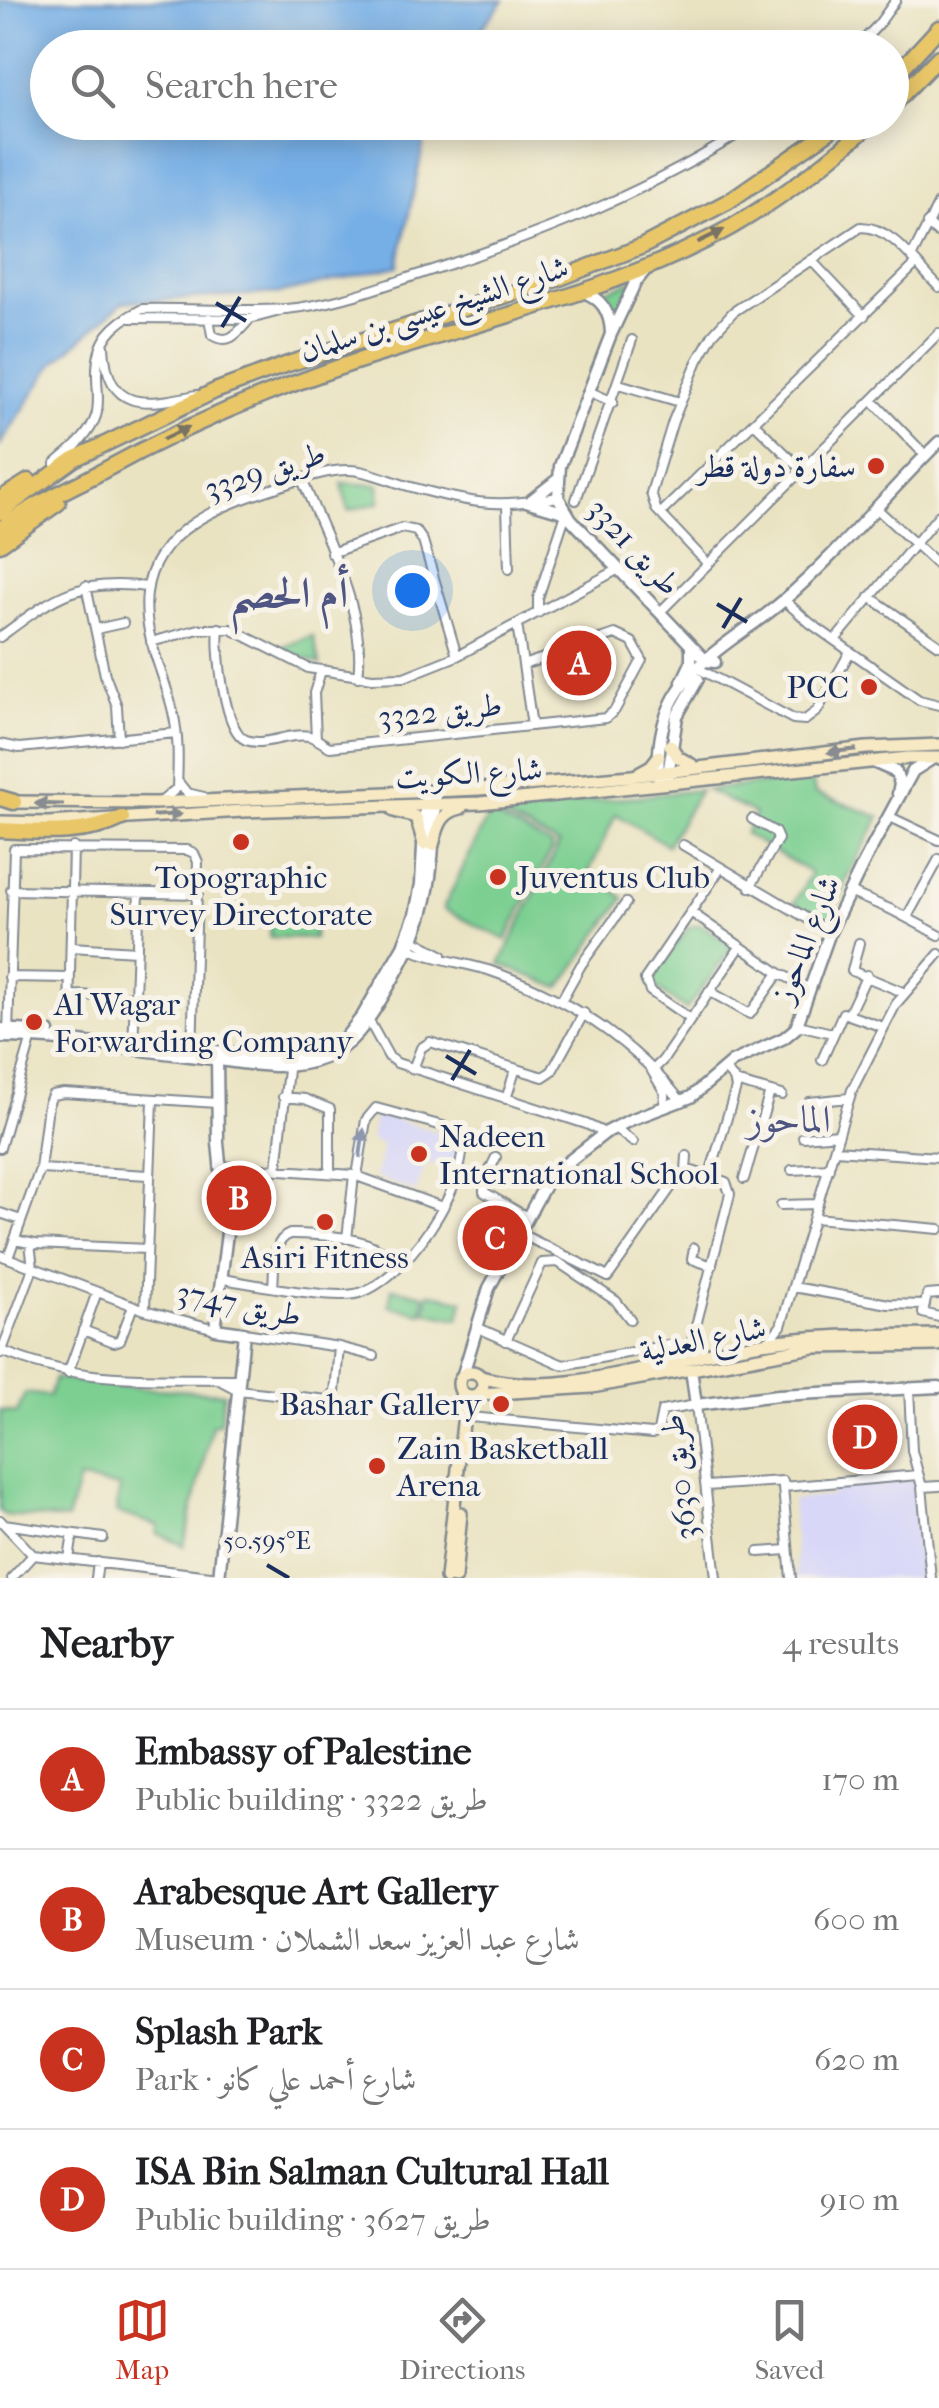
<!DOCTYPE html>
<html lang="en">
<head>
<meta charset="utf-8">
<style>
	body { margin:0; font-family:"IM FELL French Canon",Amiri,serif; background:#f2f2f2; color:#202124 }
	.you { position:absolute; left:412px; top:590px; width:35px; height:35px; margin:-25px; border:8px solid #fff; border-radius:50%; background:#1a73e8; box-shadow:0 0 0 15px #1a73e833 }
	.badge { display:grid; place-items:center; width:65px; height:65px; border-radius:50%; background:#c8321e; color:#fff; font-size:32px; font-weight:700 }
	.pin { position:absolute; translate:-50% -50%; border:5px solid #fff; box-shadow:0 2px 10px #0006 }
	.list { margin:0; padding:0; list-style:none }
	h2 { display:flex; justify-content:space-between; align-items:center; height:130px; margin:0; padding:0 40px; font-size:42px }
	h2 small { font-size:32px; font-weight:400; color:#757577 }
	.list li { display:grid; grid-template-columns:65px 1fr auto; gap:30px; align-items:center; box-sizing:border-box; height:140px; padding:0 40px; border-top:2px solid #e0e0e0 }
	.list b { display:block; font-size:38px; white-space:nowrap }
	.list p { margin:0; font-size:32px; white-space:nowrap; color:#757577 }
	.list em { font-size:32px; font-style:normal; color:#757577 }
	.icon { flex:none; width:55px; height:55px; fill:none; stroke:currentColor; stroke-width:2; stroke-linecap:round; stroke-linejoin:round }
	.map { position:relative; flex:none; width:939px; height:1578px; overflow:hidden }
	.search { position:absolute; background:#fff; box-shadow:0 5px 25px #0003; left:30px; right:30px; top:30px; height:110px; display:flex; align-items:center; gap:25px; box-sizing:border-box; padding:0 35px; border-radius:55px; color:#757577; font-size:38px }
	.sheet { height:690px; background:#fff }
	nav { display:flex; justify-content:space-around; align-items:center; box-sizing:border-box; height:140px; border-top:2px solid #e0e0e0; background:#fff; font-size:28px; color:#757577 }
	nav a { display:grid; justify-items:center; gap:5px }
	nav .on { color:#c8321e }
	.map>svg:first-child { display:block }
</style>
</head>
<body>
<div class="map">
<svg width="939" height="1578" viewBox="0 0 939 1578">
	<rect width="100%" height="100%" fill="#f7f3e8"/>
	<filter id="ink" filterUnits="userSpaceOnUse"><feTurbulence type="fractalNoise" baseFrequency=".01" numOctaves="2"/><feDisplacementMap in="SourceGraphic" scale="20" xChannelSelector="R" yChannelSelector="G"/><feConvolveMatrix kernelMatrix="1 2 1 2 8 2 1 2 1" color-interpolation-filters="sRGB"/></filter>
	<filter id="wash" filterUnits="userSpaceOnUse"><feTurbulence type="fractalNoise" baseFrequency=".0048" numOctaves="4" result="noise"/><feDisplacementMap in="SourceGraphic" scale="40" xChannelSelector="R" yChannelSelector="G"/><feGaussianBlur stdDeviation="2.25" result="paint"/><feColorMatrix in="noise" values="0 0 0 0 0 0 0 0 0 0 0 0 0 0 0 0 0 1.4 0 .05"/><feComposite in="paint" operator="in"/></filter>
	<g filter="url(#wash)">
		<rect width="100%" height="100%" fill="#eae3c2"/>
		<!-- built -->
		<path fill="#d8d7f8" d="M378,1115L456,1137L459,1145L452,1171L426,1163L416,1192L375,1177L383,1146L370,1140L374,1118Z
			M910,1478L915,1483L924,1578H797L792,1500L832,1496V1486Z"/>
		<!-- green -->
		<path fill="#7ccf91" stroke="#4c7f78" stroke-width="2.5" d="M635,280L619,326L609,303L597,294Z
			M342,483L379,485L380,502L348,511Z
			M313,636L320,664L290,653L284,646Z
			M812,778L815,793L880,817L849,873L828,923L794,903L811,873L745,834L755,814L706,790Z
			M700,790L667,845L616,814L589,872L624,898L560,988L500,964L559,844L490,811Z
			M489,814L553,846L506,940L443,909Z
			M271,913L315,915L314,938L270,937Z
			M700,924L731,944L732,948L686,1010L650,983L649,979L689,927Z
			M392,1288L425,1295L422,1313L389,1306Z
			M429,1293L463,1300L459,1319L425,1312Z
			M55,1378L138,1388L224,1393L220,1423L212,1425L184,1546L157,1533L159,1526L116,1512L120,1487L79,1480L67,1520L5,1515L0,1511V1410L17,1413L25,1393L49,1396Z"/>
		<!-- water -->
		<path fill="#76afe6" stroke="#486fa2" stroke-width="2.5" d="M0,0H504L476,36L477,47L48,48V122L428,123L398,266L281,293L123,302L52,365L0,445Z"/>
	</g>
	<g filter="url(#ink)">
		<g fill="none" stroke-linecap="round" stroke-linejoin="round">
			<defs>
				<path id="minor" d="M856,48L878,25L896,0
					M927,223L939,234
					M912,256L939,203
					M811,260L864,316
					M130,318L250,319L280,311
					M209,318L212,335C230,346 238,332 250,319
					M104,346C107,412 144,406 196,395
					M619,384L680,402
					M588,391L613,402
					M872,400L925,455
					M754,423L802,470
					M55,464C71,450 89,437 96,416C100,403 97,389 97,376C96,340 112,324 142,309C190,308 239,312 286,309C334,305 380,287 426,272C543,234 654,190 757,122
					M302,479C326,540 367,611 358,677
					M576,500L632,340
					M507,506L509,569
					M875,507L939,566
					M662,512L915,265
					M331,553L402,528L416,531L423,541L457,656
					M708,564L656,509L651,493L673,421L698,360L713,334L733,312L861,227C894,227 917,267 939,287
					M86,586L105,675L117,706L119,739
					M870,597L939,645
					M784,600L810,623L919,700L939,705
					M661,611L939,333
					M538,613V598L566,513
					M517,624L532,726
					M219,628C216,649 224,732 246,740C266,747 289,732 309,736C317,738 323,744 330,747L606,718L615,710L642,660L632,642L615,634L523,665
					M96,629L123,623
					M0,637C54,597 77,578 147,587
					M835,640L939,515
					M151,642L199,629H231L308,668L372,678L404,677L457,656L619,569
					M699,669L793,719L805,720L817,711L850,652
					M316,739L314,693L321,671
					M0,744L19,748L176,733
					M179,783L187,793L204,797
					M163,800L177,788C178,763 179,737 173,712C164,672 142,635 147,593C154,529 222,505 275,488C298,480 324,470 349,470C367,470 390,481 408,486C468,503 496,509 558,497
					M888,816L939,840
					M683,845L830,932
					M750,887L778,839L775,832L752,819
					M11,890L198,894
					M849,892L892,910L939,935
					M692,913L779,973L810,989
					M907,917L939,859
					M410,938L442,955
					M859,943L852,971L905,993
					M71,947L136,951
					M407,948C433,959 461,962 488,970C565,996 631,1039 682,1102
					M9,977L70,978
					M709,991L750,1014L779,973
					M71,995L135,997
					M562,999L581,965L626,903
					M69,1013L73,847
					M849,1013L867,975
					M689,1018L650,991L645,979L720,869
					M369,1021L389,1057L397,1063L586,1124L605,1133
					M798,1025L832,1033
					M8,1033L14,849L187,850L194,853L198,862L192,1051
					M133,1048L139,893
					M822,1060L843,1013L883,1027
					M413,1069L421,1048L430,1042L543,1077L552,1071L584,1013
					M652,1071L663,1060L740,947
					M652,1071L665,1093L664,1108
					M735,1082L782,1095
					M283,1097L305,1099L330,1109V1173
					M506,1099L515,1071
					M809,1102L849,1098
					M615,1128L633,1142
					M803,1137L839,1134
					M0,1148L32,1037
					M835,1150L939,1157
					M496,1157L484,1182V1192L525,1216
					M219,1166L354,1175L442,1207
					M277,1168L289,1061
					M40,1169L149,1175
					M792,1170L829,1168
					M686,1171L687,1156
					M709,1177L736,1088L734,1079L724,1069
					M744,1179L770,1092
					M781,1205L818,1204
					M0,1213L21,1220
					M814,1218L939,1229
					M517,1232L608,1277L681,1173L692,1171L726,1182L730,1194L692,1341
					M347,1239L354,1175
					M15,1240L35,1244L147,1249
					M694,1248L692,1259L712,1266
					M0,1255L145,1310L215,1329
					M8,1258L40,1169L48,1105L52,1095L64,1093L217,1103
					M223,1279C254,1284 328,1299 355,1294C402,1285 473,1182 461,1135L443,1126L376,1108L366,1120L357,1176
					M273,1287C275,1268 271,1241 290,1234C326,1235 374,1235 398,1265
					M793,1287L889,1304L925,1305
					M145,1310L153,1100
					M939,1317L923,1313L927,1295L939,1294
					M476,1327L563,1365L669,1345
					M83,1330L114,1342L120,1340L133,1306
					M244,1333L339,1347L374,1356
					M506,1341L542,1263L558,1262L616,1301L630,1319
					M768,1342L781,1326L852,1090L896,1004L939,954
					M0,1350C83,1386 152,1377 239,1379
					M1,1353L33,1268L30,1243
					M68,1373L97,1292
					M221,1381L238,1390L328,1400L335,1392L339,1347
					M909,1388L912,1451L922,1487L931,1578
					M470,1417L652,1434L658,1431L662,1411L696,1405L716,1578
					M706,1486L783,1481V1487L918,1475
					M783,1487L791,1578
					M922,1487L939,1486
					M0,1520L33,1555
					M4,1524L103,1538
					M759,1552L788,1550
					M33,1555L219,1577
					M69,1559L73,1534
					M12,1578L33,1555
					M96,1578L98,1562"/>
				<path id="tertiary" d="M647,268L635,283L611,334L560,466L558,497L571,519L706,661L715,662
					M581,291C602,298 610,312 611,333
					M529,502L566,513
					M529,502L557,480
					M682,682L691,663V647
					M873,762L896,772L900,784L898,794
					M668,775L677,716L698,679
					M659,780C657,752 661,722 674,698C698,655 747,632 783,601C838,554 887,493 939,442
					M0,1029L49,1032
					M0,1037C64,1037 126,1049 189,1056C232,1060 282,1075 324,1058C355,1045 369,1019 385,993C431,915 432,885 435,797
					M345,1038L363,1015L403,946L415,915L421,884L426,791
					M135,1043L263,1056L299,1057L317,1053
					M217,1056L218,1143L227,1233L215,1329L244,1333L219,1578
					M691,1369L696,1405L778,1395L939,1387
					M463,1374L489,1288L550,1176L605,1133L630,1120L691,1097L732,1062L784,1038L796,1028L830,932L865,860L913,771L932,759"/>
				<path id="secondary" d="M670,745L678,757L692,765
					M640,772L651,766L659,756
					M9,802L155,803L479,789L631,776L866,748L939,745
					M394,811L416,817L424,844
					M0,822L48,823L243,811L480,803L908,758H939
					M433,845C438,826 441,812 461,808
					M459 1384a12 12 0 1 1 24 0a12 12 0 1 1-24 0Z
					M481,1377C562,1401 679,1355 762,1343C820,1334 880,1336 939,1335
					M479,1394L592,1387L814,1347L939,1345
					M446,1578L464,1414L461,1391
					M455,1578L461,1513"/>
				<path id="motorway" d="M892,79L939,28
					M892,105L939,57
					M0,499L29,481
					M0,512L74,459L215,391L288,364L560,278L643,246L729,201L843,122
					M0,529C31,506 65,491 99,473C170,434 243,401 320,374C457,325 605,298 733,226C783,197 829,161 873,122
					M0,544L58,503
					M0,798L14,802
					M0,830C40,832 86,836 122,818"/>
			</defs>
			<!-- minor casing -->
			<use href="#minor" stroke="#828990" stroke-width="12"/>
			<!-- tertiary casing -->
			<use href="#tertiary" stroke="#828990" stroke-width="15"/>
			<!-- secondary casing -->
			<use href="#secondary" stroke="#828990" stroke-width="16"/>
			<!-- motorway casing -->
			<use href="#motorway" stroke="#828990" stroke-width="19"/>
			<!-- minor -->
			<use href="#minor" stroke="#fff" stroke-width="8"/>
			<!-- tertiary -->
			<use href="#tertiary" stroke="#fff" stroke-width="10"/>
			<!-- secondary -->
			<use href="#secondary" stroke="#f6e9c3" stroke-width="11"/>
			<!-- motorway -->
			<use href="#motorway" stroke="#e9c769" stroke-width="14"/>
		</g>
		<!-- one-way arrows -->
		<defs><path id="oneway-solid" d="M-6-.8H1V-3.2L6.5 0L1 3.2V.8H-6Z" transform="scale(2.5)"/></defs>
		<g fill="#787363">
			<use href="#oneway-solid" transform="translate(711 236) rotate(-26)"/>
			<use href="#oneway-solid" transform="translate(176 433) rotate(-26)"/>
		</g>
		<g fill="#888c90">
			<use href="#oneway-solid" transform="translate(842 751) rotate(173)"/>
			<use href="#oneway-solid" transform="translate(49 804) rotate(-178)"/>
			<use href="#oneway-solid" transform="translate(167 815) rotate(-3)"/>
		</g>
		<use fill="#8d97ae" href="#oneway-solid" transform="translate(362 1143) rotate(-82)"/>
	</g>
	<!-- ticks -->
	<path fill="none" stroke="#1b2f5e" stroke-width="4" d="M216,303L246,321M222,327L240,297M717,604L747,622M723,628L741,598M446,1056L476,1074M452,1080L470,1050M267,1565L289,1578"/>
	<!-- markers -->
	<g fill="#c8321e" stroke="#f7f3e8" stroke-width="4">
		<circle cx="876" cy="466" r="10"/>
		<circle cx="869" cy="687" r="10"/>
		<circle cx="241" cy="842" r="10"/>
		<circle cx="498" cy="877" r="10"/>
		<circle cx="34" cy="1022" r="10"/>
		<circle cx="419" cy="1154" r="10"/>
		<circle cx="325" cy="1222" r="10"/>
		<circle cx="501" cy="1404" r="10"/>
		<circle cx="377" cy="1466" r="10"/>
	</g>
	<g text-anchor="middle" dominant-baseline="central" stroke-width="10" stroke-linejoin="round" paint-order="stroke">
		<!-- street labels -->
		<g font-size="32" fill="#1b2f5e" stroke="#f7f3e8">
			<text transform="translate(434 309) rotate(-18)">شارع الشيخ عيسى بن سلمان</text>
			<text transform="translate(265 471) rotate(-18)">طريق 3329</text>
			<text transform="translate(634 547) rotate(47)">طريق 3321</text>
			<text transform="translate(440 711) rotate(-6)">طريق 3322</text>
			<text transform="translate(469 773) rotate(-3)">شارع الكويت</text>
			<text transform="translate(806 939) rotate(-68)">شارع الماحوز</text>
			<text transform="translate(239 1304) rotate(11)">طريق 3747</text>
			<text transform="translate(703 1339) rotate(-11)">شارع العدلية</text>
			<text transform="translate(679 1477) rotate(-97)">طريق 3630</text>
		</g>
		<!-- poi labels -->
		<g font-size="32" fill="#1b2f5e" stroke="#f7f3e8" text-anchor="start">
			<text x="856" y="466" text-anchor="end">سفارة دولة قطر</text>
			<text x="849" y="687" text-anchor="end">PCC</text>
			<text x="241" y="877" text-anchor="middle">Topographic<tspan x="241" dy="37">Survey Directorate</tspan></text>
			<text x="518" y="877">Juventus Club</text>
			<text x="54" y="1004">Al Wagar<tspan x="54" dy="37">Forwarding Company</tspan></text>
			<text x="439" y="1136">Nadeen<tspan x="439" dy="37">International School</tspan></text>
			<text x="325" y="1257" text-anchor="middle">Asiri Fitness</text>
			<text x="481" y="1404" text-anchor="end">Bashar Gallery</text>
			<text x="397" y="1448">Zain Basketball<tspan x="397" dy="37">Arena</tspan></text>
		</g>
		<!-- quarter labels -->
		<g font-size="38" fill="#4e5583" stroke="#f7f3e8">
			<text x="789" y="1119">الماحوز</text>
		</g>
		<!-- district labels -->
		<g font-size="42" font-weight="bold" fill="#4e5583" stroke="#f7f3e8">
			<text x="289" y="593">أم الحصم</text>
		</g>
	</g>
	<g font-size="25" text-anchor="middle" fill="#1b2f5e" stroke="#f7f3e8" stroke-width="10" stroke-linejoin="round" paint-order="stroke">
		<text x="267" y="1549">50.595°E</text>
	</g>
</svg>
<div class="you"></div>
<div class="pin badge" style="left:579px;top:663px">A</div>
<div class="pin badge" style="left:239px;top:1198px">B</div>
<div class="pin badge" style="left:495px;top:1238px">C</div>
<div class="pin badge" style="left:865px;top:1437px">D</div>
<div class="search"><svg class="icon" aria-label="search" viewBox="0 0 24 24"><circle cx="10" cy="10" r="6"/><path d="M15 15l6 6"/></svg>Search here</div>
</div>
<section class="sheet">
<h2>Nearby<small>4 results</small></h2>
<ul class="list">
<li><span class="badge">A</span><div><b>Embassy of Palestine</b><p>Public building · طريق 3322</p></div><em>170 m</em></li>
<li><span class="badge">B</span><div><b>Arabesque Art Gallery</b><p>Museum · شارع عبد العزيز سعد الشملان</p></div><em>600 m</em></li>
<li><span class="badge">C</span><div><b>Splash Park</b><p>Park · شارع أحمد علي كانو</p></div><em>620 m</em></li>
<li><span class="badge">D</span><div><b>ISA Bin Salman Cultural Hall</b><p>Public building · طريق 3627</p></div><em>910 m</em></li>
</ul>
</section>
<nav>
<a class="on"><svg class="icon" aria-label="map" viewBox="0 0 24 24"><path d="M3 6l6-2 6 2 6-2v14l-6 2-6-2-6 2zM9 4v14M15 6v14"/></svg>Map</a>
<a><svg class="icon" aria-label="directions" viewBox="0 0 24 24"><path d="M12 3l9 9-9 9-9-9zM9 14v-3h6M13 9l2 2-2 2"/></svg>Directions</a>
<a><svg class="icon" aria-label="saved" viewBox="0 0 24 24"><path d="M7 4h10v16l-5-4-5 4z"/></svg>Saved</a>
</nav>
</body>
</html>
